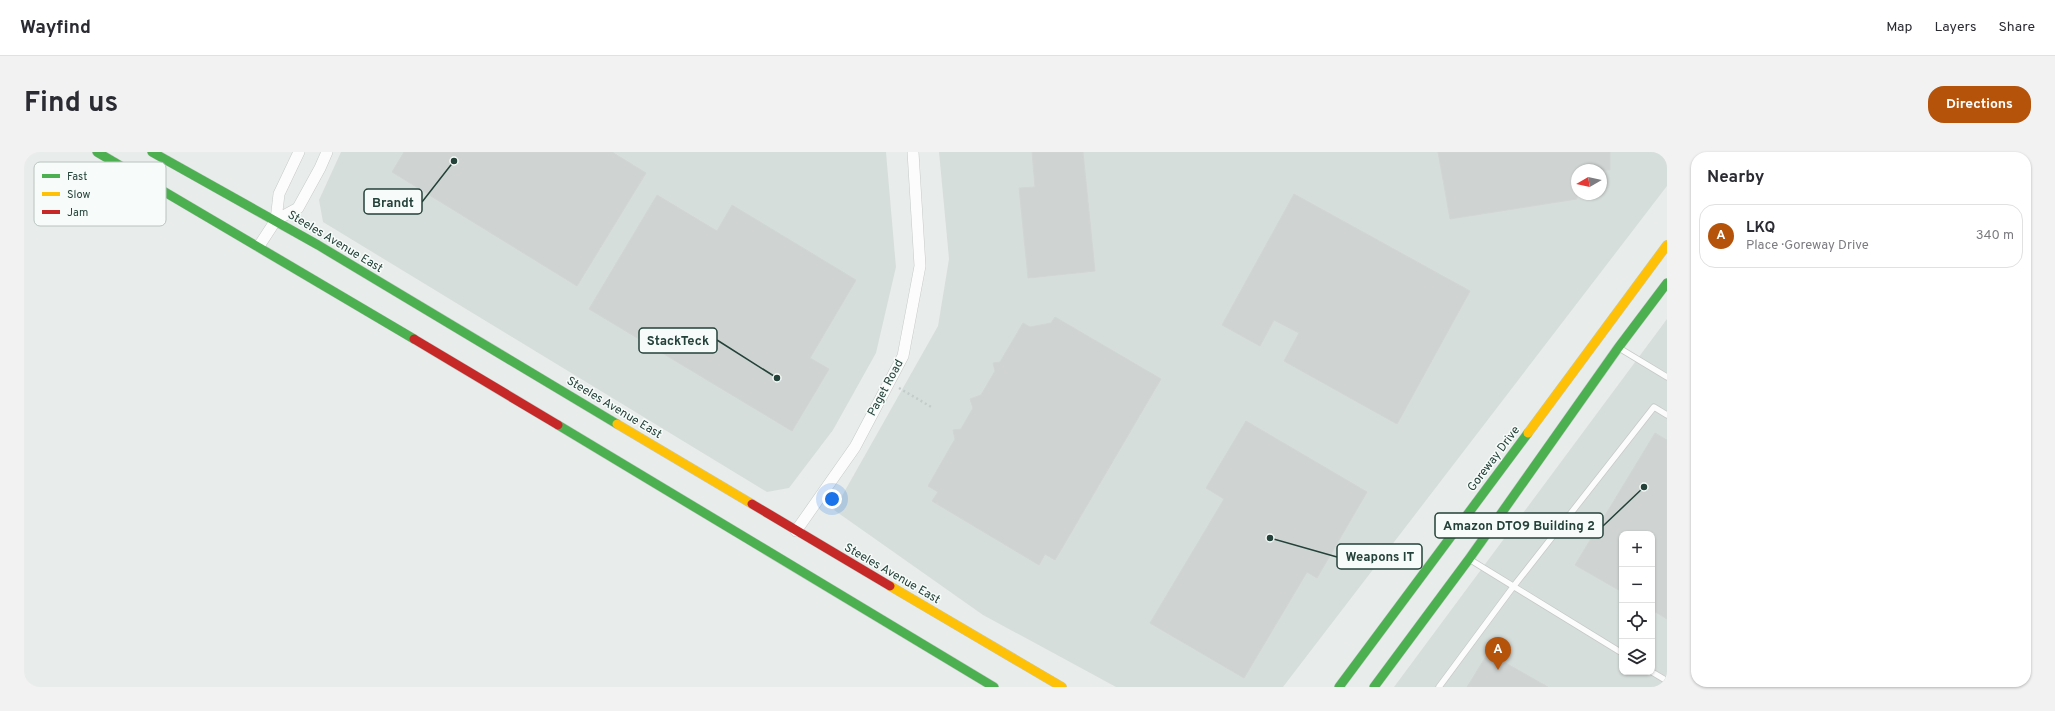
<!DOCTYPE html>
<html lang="en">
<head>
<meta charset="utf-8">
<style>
	body { margin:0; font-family:Overpass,sans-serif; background:#f2f2f3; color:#2b2b33 }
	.controls { position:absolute; right:12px; bottom:12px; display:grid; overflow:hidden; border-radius:8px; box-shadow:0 1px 3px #0004 }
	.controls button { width:36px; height:36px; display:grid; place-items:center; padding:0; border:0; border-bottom:1px solid #e1e1e2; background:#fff; color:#2b2b33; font:20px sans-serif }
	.compass { position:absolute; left:1547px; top:12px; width:36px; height:36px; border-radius:50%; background:#fff; box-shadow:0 1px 3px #0004; rotate:261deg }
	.you { position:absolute; left:808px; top:347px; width:14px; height:14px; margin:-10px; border:3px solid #fff; border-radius:50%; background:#1a73e8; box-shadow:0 0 0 6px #1a73e833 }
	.badge { display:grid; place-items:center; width:26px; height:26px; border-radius:50%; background:#b45309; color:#fff; font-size:13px; font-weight:700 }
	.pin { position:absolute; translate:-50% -33px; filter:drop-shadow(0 1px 2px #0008) }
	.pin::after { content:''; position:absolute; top:21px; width:14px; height:12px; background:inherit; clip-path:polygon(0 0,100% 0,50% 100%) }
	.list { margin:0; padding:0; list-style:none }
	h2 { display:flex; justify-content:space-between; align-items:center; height:52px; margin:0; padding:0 16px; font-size:17px }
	h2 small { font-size:13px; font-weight:400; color:#7c7c81 }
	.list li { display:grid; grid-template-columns:26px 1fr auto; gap:12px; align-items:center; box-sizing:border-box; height:64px; margin:0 8px 8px; padding:0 8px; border:1px solid #e1e1e2; border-radius:16px }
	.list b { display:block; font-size:15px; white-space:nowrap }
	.list p { margin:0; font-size:13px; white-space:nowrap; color:#7c7c81 }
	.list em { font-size:13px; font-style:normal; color:#7c7c81 }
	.icon { flex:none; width:22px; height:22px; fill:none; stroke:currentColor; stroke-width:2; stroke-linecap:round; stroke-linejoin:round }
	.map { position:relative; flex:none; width:1643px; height:535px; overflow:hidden; border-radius:16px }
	header { display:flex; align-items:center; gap:24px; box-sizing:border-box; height:56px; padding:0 20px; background:#fff; border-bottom:1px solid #e1e1e2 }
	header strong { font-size:19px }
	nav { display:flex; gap:22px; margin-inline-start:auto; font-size:14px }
	.intro { display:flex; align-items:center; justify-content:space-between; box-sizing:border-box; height:96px; padding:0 24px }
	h1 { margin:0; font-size:28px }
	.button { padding:10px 18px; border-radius:16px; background:#b45309; color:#fff; font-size:14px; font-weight:700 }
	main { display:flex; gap:24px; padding:0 24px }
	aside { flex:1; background:#fff; border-radius:16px; box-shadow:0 1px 3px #0004 }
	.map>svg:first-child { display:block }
</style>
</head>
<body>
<header>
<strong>Wayfind</strong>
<nav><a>Map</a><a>Layers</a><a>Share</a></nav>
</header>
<div class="intro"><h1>Find us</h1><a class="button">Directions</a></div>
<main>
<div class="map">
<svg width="1643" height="535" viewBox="0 0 1643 535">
	<rect width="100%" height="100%" fill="#e8edeb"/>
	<!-- built -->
	<path fill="#d6dedb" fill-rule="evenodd" d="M317,0H862L872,115L852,201L809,278L765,336L743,340L299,70L295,48Z
		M915,0H1643V34L1259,535H1092L959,463L810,358L914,174L925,107ZM1553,18H1577V42H1553Z
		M1643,167V535H1370ZM1598,382H1628V520H1598Z"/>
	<!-- building -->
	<path fill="#cfd4d2" stroke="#d1d6d4" d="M380,0H588L622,21L553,134L368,20Z
		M1008,0H1059L1071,119L1004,126L995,36L1011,35Z
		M1414,0H1586V18H1553V47L1426,67Z
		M1270,42L1446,139L1373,272L1260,209L1275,181L1250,168L1236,194L1198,173Z
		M633,43L693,79L708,53L832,128L786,206L805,217L768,279L565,157Z
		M1031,165L1137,227L1031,408L1021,402L1015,413L908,349L914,340L904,334L931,287L929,278L937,277L949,256L946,247L957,243L971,219L969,211L976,210L999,171L1006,175L1027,171Z
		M1222,269L1343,340L1293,426L1283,420L1220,526L1126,471L1200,347L1182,336Z
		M1631,281L1643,288V467L1628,458V382H1598V440L1551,413Z
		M1464,501L1524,535H1443Z"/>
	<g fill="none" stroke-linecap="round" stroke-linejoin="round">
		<defs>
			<path id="lane" d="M1595,196L1643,225
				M1445,407L1598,501
				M1628,520L1643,529
				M1415,535L1489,435L1630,255L1643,263"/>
			<path id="street" d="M252,68L274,56L296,16L303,0
				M235,94L252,68L255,42L275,0
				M772,379L831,295L879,204L896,114L889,0"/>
			<path id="fast" d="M73,0L390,187
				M128,0L294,93L593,272
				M534,273L970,535
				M1315,535L1504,281
				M1350,535L1445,407L1594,196L1643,131"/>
			<path id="slow" d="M593,272L728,352
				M1504,281L1643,93
				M866,434L1038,535"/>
			<path id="jam" d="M390,187L534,273
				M728,352L866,434"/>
		</defs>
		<!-- lane casing -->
		<use href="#lane" stroke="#c5cac8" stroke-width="7"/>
		<!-- street casing -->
		<use href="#street" stroke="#c5cac8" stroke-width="12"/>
		<!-- fast casing -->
		<use href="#fast" stroke="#c3cbc8" stroke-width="10"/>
		<!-- slow casing -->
		<use href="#slow" stroke="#c3cbc8" stroke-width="10"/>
		<!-- jam casing -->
		<use href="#jam" stroke="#c3cbc8" stroke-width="10"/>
		<!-- path -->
		<path stroke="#c3ccca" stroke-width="2.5" stroke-dasharray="2 3" stroke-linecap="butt" d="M875,236L909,256"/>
		<!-- lane -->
		<use href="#lane" stroke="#fcfcfc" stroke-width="5.5"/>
		<!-- street -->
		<use href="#street" stroke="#fcfcfc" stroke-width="11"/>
		<!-- fast -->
		<use href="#fast" stroke="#4caf50" stroke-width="9"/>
		<!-- slow -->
		<use href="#slow" stroke="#ffc107" stroke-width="9"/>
		<!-- jam -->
		<use href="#jam" stroke="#c62828" stroke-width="9"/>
	</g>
	<g text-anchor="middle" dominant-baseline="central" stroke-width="3" stroke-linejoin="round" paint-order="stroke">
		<!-- street labels -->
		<g font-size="12" fill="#24423a" stroke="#f7fbf9">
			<text transform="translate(311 90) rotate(31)">Steeles Avenue East</text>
			<text transform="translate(862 236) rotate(-62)">Paget Road</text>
			<text transform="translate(590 256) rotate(31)">Steeles Avenue East</text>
			<text transform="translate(1470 307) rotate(-53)">Goreway Drive</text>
			<text transform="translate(868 422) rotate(30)">Steeles Avenue East</text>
		</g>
	</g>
	<!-- legend -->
	<rect x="10" y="10" width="132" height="64" rx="6" fill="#f7fbf9" stroke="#b8c4c0" stroke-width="1"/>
	<rect x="18" y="22" width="18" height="4" fill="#4caf50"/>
	<rect x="18" y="40" width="18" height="4" fill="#ffc107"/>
	<rect x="18" y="58" width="18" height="4" fill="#c62828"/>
	<g font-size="11" fill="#24423a">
		<text x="43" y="28">Fast</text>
		<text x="43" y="46">Slow</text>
		<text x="43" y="64">Jam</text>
	</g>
	<!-- callouts -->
	<path fill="none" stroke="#24423a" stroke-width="1.5" d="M430 9L398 50M753 226L693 188M1620 335L1579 374M1246 386L1313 405"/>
	<g fill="#24423a" stroke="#f7fbf9" stroke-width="1.5">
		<circle cx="430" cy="9" r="4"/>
		<circle cx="753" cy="226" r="4"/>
		<circle cx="1620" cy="335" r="4"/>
		<circle cx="1246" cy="386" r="4"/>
	</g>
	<g fill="#f7fbf9" stroke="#24423a" stroke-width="1.5">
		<rect x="340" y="37" width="58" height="25" rx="4"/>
		<rect x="615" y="176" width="78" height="25" rx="4"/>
		<rect x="1411" y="361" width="168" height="25" rx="4"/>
		<rect x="1313" y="392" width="85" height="25" rx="4"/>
	</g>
	<g font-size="13" text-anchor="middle" font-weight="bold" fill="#24423a">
		<text x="369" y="55">Brandt</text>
		<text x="654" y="193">StackTeck</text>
		<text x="1495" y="378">Amazon DTO9 Building 2</text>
		<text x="1356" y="409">Weapons IT</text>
	</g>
</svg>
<div class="controls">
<button>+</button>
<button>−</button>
<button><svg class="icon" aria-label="locate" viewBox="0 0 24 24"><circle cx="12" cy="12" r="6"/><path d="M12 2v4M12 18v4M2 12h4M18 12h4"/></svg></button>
<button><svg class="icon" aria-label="layers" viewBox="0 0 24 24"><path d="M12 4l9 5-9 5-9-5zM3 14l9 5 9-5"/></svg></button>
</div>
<svg class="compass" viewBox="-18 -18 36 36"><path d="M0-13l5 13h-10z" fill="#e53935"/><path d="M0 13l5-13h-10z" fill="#7c7c81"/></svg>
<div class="you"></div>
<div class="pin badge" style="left:1474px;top:518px">A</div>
</div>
<aside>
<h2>Nearby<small></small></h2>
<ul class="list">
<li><span class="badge">A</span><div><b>LKQ</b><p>Place · Goreway Drive</p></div><em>340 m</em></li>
</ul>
</aside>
</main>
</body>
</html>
